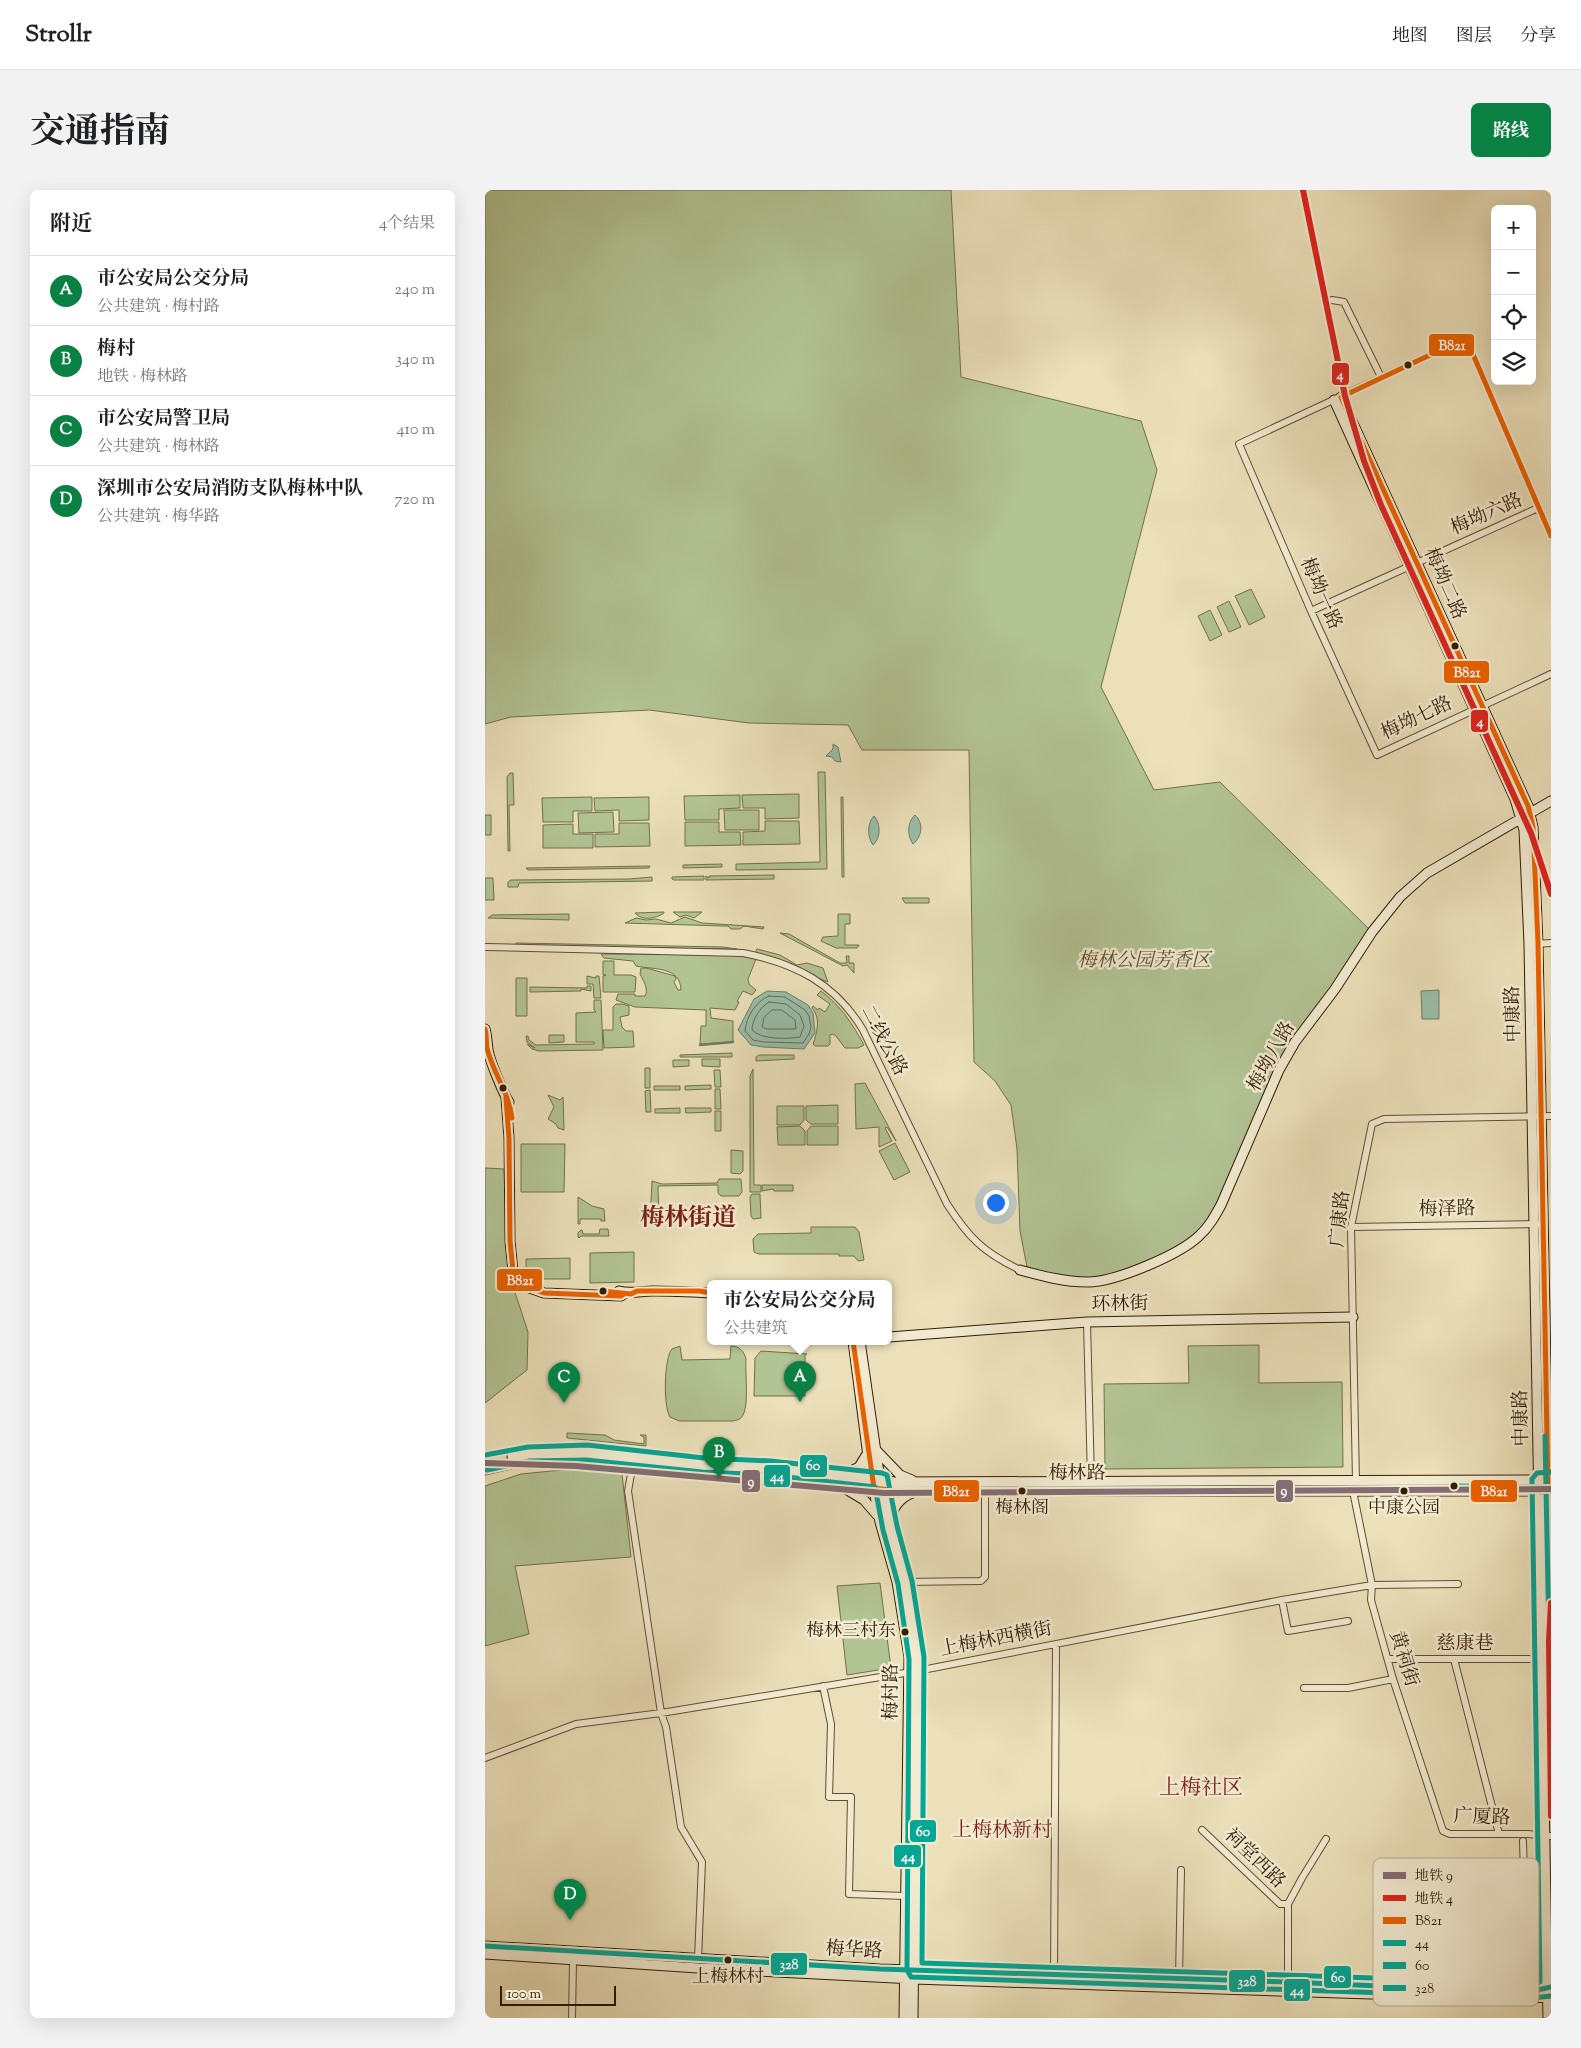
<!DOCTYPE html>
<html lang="zh">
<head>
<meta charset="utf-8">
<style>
	body { margin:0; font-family:"Sorts Mill Goudy","Noto Serif SC",serif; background:#f2f2f2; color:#202124 }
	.controls { position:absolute; right:15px; top:15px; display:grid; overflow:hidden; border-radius:8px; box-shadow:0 5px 20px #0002 }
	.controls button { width:45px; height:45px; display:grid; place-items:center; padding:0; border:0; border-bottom:1px solid #e0e0e0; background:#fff; color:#202124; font:25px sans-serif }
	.scale { position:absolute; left:15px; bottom:12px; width:116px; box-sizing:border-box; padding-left:5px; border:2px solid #331c00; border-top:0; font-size:14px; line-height:18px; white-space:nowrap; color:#331c00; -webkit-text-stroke:4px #f2ebd2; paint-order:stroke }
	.you { position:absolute; left:510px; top:1012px; width:18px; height:18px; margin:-12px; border:4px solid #fff; border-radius:50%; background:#1a73e8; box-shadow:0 0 0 8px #1a73e833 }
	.badge { display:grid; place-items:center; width:32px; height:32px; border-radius:50%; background:#0b8043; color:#fff; font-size:16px; font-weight:700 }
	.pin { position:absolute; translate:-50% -41px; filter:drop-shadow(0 1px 2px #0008) }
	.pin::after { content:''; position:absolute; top:26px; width:18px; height:15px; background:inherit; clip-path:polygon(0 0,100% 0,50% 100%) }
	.popup { position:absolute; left:222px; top:1090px; width:185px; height:65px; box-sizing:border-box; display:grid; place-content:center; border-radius:8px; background:#fff; filter:drop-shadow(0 1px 4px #0005); font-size:16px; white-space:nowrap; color:#757577 }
	.popup b { font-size:19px; color:#202124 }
	.popup::after { content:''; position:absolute; left:50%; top:100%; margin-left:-10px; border:10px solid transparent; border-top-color:#fff }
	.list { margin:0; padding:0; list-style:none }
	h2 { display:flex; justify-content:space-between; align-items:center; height:65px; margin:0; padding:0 20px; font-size:21px }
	h2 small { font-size:16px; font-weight:400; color:#757577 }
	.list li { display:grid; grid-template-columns:32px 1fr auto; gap:15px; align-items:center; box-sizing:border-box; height:70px; padding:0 20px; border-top:1px solid #e0e0e0 }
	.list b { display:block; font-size:19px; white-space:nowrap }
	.list p { margin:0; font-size:16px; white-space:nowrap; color:#757577 }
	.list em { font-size:16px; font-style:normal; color:#757577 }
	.icon { flex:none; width:28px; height:28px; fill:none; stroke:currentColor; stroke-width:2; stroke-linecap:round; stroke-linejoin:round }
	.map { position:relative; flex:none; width:1066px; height:1828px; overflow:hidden; border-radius:8px }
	header { display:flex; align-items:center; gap:30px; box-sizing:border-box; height:70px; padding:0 25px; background:#fff; border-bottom:1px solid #e0e0e0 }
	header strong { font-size:24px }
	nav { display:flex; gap:28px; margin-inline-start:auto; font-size:18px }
	.intro { display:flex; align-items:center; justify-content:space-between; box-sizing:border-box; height:120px; padding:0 30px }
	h1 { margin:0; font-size:35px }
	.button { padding:12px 22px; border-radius:8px; background:#0b8043; color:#fff; font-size:18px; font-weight:700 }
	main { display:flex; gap:30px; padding:0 30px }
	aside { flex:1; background:#fff; border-radius:8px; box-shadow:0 5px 20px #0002 }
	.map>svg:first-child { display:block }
</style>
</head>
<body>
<header>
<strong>Strollr</strong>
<nav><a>地图</a><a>图层</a><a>分享</a></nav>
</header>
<div class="intro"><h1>交通指南</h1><a class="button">路线</a></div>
<main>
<aside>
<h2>附近<small>4个结果</small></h2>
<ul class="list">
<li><span class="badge">A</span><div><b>市公安局公交分局</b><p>公共建筑 · 梅村路</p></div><em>240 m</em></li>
<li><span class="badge">B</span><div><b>梅村</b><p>地铁 · 梅林路</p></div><em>340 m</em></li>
<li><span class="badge">C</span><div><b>市公安局警卫局</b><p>公共建筑 · 梅林路</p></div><em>410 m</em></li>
<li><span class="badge">D</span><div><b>深圳市公安局消防支队梅林中队</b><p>公共建筑 · 梅华路</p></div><em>720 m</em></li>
</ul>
</aside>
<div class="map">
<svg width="1066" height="1828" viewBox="0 0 1066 1828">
	<rect width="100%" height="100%" fill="#ebe0ba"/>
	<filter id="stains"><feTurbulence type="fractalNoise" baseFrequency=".004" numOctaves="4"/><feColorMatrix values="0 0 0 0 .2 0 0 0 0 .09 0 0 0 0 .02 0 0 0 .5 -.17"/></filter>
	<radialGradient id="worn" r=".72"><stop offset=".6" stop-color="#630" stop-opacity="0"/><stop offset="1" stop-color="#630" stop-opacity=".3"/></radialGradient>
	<!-- green -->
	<path fill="#b2c394" stroke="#72704a" d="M0,0H466L476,187L656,231L672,280L616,497L669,600L735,592L887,742L810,852L736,1015L708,1051L624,1089L552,1085L542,1077L535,1041L532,959L526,915L510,891L489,872L484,560H377L363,535L264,533L164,520L26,527L0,534Z
		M766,399L780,427L764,435L750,406Z
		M744,411L756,437L744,442L732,417Z
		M725,420L737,445L725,451L713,426Z
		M333,582H340L342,679L251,680V674L335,672Z
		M25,583H28L29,615H24L25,661H23L22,587Z
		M314,604V628L280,629V618H258L257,605Z
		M255,605V618L234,619V630H200L199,606Z
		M107,607V621H88V632H58L57,608Z
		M164,607V630L134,631V620L110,621L109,608Z
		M356,607H358L359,687H357Z
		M239,620H274V640H240Z
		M128,622L129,642L94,643L93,623Z
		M0,625H6V645H0Z
		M280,631H314L315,654L258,655V642L280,641Z
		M200,632H234V642H255L256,655L200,656Z
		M134,633H164L165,656L110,657V644H134Z
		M88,634V644H108V658H58V635Z
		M237,674V677L198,678V675Z
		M165,676L164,678L43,680L41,678Z
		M289,685V689L221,690V686L224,688V686Z
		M219,686V690H189L187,689V687Z
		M167,687V691L34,693L33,697H23V692L26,690L144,689Z
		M0,688H8L9,710H0Z
		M417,708H444V713H420Z
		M188,722H217L209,728L201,725L195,727Z
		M150,723L179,722V723C170,729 157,731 150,723Z
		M84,724V730L3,728L7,725Z
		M353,724H365V734H360V755H374L372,758H351L336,751L338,747L353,746Z
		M200,727L217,733L279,737L278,739L259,736L255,739H246L243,736H238L140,733L151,728L161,730L171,729L186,733Z
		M295,743L304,744L355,773H362L361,766H364V773H369V783L362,775L358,776Z
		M31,753L238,757L252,759L31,756Z
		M272,759L295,765L312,775L322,773L338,778L343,792L270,763Z
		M116,764L259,765L271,769L263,789L264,794L271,800L267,805L258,801L252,811L254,812L250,820L225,818L226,828L248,831V852L215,854L216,836H221V820L150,817L131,810L133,804H150V806H160C164,799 158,790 155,784L156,778H161L190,786L191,789L189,792L193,800H196C195,776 170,780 151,776L148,771L119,768Z
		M118,771H129V785H146L151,787L150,802H118V786L121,785H118Z
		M102,786L111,788V786H114L116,808H109L108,794H102Z
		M31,788H42V826H31Z
		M102,796H106V801L96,799V801L45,802V797L102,798Z
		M336,801C356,816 367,833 379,855L373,858H360L351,846L348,844L345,845V854L343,856H330L328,854C332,843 336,828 327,818L328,816L333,820L334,818L340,822L345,814L332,805Z
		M109,810H116L118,860L54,861L47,859L42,854L50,858L42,852L41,846H43L44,850L51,855L109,854V852H91V823L111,822L109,820Z
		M131,814H137L144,816V825L135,827L137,837L141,841H148L149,857L119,858L118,840H128V817Z
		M64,845H79V852L64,853Z
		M247,863V867H195V865Z
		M274,865H309V869L271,871V867Z
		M217,869H235V877L217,876Z
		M188,870H204V876L188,877Z
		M160,878H165V898H160Z
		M268,879L269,995H276V1002H265V886Z
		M229,880H235L236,897H230Z
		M380,893L408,945L411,951L402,937L400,938L407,951L394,957V937L371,939L370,894Z
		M226,895V899L200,900V896Z
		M169,896H195V900H169Z
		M230,899H235L236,919H230Z
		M165,900L166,922H161L160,901Z
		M63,905L75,910L78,907L79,940L73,938L71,934L63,929L69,917Z
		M353,915V934H326L321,930V916Z
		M292,916H319V930L315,935H292Z
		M195,918V923H170V919Z
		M200,918H226V922L201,923Z
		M230,921H236V941H230Z
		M315,936L320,941V955H293L292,937Z
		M326,936H353V955H322V941Z
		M410,953L425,982L409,990L394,961Z
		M36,954H80L79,1002H36Z
		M246,960L258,961V981L255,984L246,983Z
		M0,978L19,979L23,1081L43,1142L42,1180L0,1213Z
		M234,989H256L257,1002L254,1006H236L233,1003V995L173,996L174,1033L165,1032L167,991L177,994L232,993Z
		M277,995H308V1001H289L288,999L277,1001Z
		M267,1004H275L276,1028L268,1029L266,1026L265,1007Z
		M93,1007L107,1016L119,1019L120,1031H116V1029H95V1034H93Z
		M326,1037H370L374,1042L379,1070L373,1071L369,1066H354V1064H274L269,1062L268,1049L273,1044L326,1043Z
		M115,1039H123L124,1046H96L94,1048L93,1047V1043L96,1040H97L98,1044H114Z
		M149,1062V1092L105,1093V1063Z
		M85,1068V1089H41V1069Z
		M774,1155V1193L857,1192L858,1277L620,1279L619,1194L704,1193L703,1156Z
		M195,1156L197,1170L245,1169L246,1156C254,1156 259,1161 261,1169C260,1181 264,1215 258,1225C256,1229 253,1230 248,1231H194L185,1227C178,1216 179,1168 187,1159Z
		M276,1161L322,1164L320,1165V1206H269L270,1168Z
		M82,1243L120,1245L129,1250L159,1254V1247L155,1245H161V1256L82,1248Z
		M87,1279L137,1284L146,1367L30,1376L44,1444L0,1456V1296L36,1284Z
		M395,1393L406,1478L362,1485L352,1396Z"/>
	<!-- water -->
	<path fill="#99beaa" stroke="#707d66" d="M348,554L353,557L356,572L350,571L347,567L341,566L348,559Z
		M430,625C439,633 437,647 428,654C422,646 422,632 430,625Z
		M389,626C396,634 396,648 388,655C382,647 382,633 389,626Z
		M954,800V829H937L936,801Z
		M282,801L301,802L323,815L328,823L330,843L319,859L278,857L266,855L253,840L269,809Z"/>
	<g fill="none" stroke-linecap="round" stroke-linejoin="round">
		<!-- shore -->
		<path stroke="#666d55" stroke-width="1" d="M284,806L300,807L320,820L324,826L326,837L324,844L318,853L279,852L268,850L260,841C261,827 271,811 284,806Z
			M284,812L301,814L315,825L319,836L315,847C302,849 277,850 267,840C267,830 275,817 284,812Z
			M287,820H297L310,830L311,839H282L277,837L279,828Z"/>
		<!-- stream -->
		<path stroke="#707d66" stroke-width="2.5" d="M215,855L248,852"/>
		<defs>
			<path id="street" d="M847,110L859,112L896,187
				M1066,346L981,148L754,254L826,421L892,565L1066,484
				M826,421L1053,318
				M1050,754L1066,753
				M0,757L258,763C310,773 351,794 378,840L462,1014C484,1048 498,1062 535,1080
				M866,1037L1058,1034
				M602,1132L606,1290
				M148,1273L143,1301L176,1523L181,1537L196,1637L217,1672L213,1769
				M871,1291L866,1037L887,934L899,929L1066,926
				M868,1301L887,1395L886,1410L908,1489L958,1641L965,1644H1042L1066,1646
				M417,1392L496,1391L500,1387V1301
				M797,1410L803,1441L863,1431
				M903,1469H1058
				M969,1469L1014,1644
				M338,1496L346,1534L344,1607H366L364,1704L420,1706
				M819,1498H863L908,1489
				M0,1568L91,1534L176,1523L432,1481L797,1410L887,1395L973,1394
				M717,1640L795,1714H803
				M929,1686H987
				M569,1784L571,1454
				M694,1788L696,1680
				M803,1792V1714L817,1688L841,1649
				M987,1800V1686H1039L1038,1651
				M87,1828L88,1770"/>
			<path id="secondary" d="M856,207L1043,616L1048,637L1053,753L1066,1446
				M849,210L1030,609L1039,640L1044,754L1063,1828
				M0,839C2,846 2,852 3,859C4,869 18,903 24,912
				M21,908L24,948L25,1051L28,1081L39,1096L59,1103L136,1106L139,1104
				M535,1080C557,1086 579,1092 603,1092C630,1092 694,1065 714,1046C724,1037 730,1026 736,1015L794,880L810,852L850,799L887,742L915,707L942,683L1066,611
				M134,1101C145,1104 156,1101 168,1101C188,1101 207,1102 226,1103
				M404,1147L602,1132L868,1127
				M368,1151L384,1274L395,1332L412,1392L424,1467L419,1828
				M375,1151L393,1276L405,1338L420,1392L432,1468L428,1828
				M391,1260L415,1285L427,1290
				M27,1267L69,1262L117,1263L218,1275L285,1278L410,1292L1059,1290
				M0,1280L38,1271L116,1270L214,1282L350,1294L411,1301H1059
				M360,1284L374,1277L382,1264
				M354,1295L379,1310L392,1325
				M405,1330C408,1317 414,1308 427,1303
				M0,1756L395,1779L803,1792L987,1800L1048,1801L1066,1797
				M0,1764L213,1778L429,1789L1041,1809L1066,1806"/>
		</defs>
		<!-- street casing -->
		<use href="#street" stroke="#614d2e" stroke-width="8"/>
		<!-- secondary casing -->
		<use href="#secondary" stroke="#331c00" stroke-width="11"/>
		<!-- street -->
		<use href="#street" stroke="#f2ebd2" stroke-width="6"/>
		<!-- secondary -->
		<use href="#secondary" stroke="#f2ebd2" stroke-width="9"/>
		<defs>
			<path id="bus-1" d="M0,839C2,846 1,852 2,858C8,883 24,903 27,928
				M21,908L24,948L25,1051L28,1081L39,1096L59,1103L136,1106L139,1104
				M117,1101L146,1104L152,1101H214L226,1103
				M368,1151L389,1298L411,1301H1063L1053,753L1048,637L1043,616L856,207L981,148L1066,346"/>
			<path id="bus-2" d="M1060,1246L1066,1550
				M2,1280L45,1271L101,1270L217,1282L284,1285L390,1297L398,1340L413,1394L424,1469L422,1780L426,1787L1048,1808L1066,1806
				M968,1296L1056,1297V1302"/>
			<path id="bus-3" d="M0,1265L43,1257L102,1255L219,1268L286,1271L397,1283L402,1285L412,1336L427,1391L439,1467L437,1773L1037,1793L1055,1792L1047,1289L1052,1283L1066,1282"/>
			<path id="bus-4" d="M0,1756L395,1779L803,1792L987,1800L1048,1801L1066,1797"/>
		</defs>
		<!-- bus-1 casing -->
		<use href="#bus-1" stroke="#f2ebd2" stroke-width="9"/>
		<!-- bus-2 casing -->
		<use href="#bus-2" stroke="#f2ebd2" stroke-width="9"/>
		<!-- bus-3 casing -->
		<use href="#bus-3" stroke="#f2ebd2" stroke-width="9"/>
		<!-- bus-4 casing -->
		<use href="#bus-4" stroke="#f2ebd2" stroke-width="9"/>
		<!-- bus-1 -->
		<use href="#bus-1" stroke="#eb6100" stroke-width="5"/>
		<!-- bus-2 -->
		<use href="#bus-2" stroke="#04a694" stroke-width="5"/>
		<!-- bus-3 -->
		<use href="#bus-3" stroke="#04a694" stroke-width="5"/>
		<!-- bus-4 -->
		<use href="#bus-4" stroke="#04a694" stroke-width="5"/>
		<defs>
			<path id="metro-1" d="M0,1273L91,1276L399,1303L1066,1299"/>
			<path id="metro-2" d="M818,0L860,206L879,271L896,315L1046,643L1066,704
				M1066,1413L1064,1451L1066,1626"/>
		</defs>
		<!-- metro-1 casing -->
		<use href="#metro-1" stroke="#f2ebd2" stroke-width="10"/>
		<!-- metro-2 casing -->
		<use href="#metro-2" stroke="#f2ebd2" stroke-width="10"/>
		<!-- metro-1 -->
		<use href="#metro-1" stroke="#846e74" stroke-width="6"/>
		<!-- metro-2 -->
		<use href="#metro-2" stroke="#dc241f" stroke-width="6"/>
	</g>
	<!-- markers -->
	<g fill="#331c00" stroke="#f2ebd2" stroke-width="2">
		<circle cx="923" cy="175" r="4.5"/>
		<circle cx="970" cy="456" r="4.5"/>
		<circle cx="18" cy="898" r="4.5"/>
		<circle cx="118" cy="1101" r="4.5"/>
		<circle cx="969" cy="1296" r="4.5"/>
		<circle cx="537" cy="1301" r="4.5"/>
		<circle cx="919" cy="1301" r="4.5"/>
		<circle cx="420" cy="1442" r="4.5"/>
		<circle cx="243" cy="1770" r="4.5"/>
	</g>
	<g text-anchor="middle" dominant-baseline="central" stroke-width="5" stroke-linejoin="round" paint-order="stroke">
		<!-- bus labels -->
		<g font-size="18" fill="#331c00" stroke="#f2ebd2">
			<text x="537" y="1319">梅林阁</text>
			<text x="919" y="1319">中康公园</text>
			<text x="411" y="1442" text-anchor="end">梅林三村东</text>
			<text x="243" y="1788">上梅林村</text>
		</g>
		<!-- street labels -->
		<g font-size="19" fill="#331c00" stroke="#f2ebd2">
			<text transform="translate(1002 325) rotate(-24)">梅坳六路</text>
			<text transform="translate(959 394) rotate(66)">梅坳二路</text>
			<text transform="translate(835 404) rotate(66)">梅坳一路</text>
			<text transform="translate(932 529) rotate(-25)">梅坳七路</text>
			<text transform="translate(1029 824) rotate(-91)">中康路</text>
			<text transform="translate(398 851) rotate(62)">二线公路</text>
			<text transform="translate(787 867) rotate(-61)">梅坳八路</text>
			<text transform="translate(962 1020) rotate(-1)">梅泽路</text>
			<text transform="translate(856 1029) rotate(-84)">广康路</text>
			<text transform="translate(635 1115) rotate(-1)">环林街</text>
			<text transform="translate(1037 1228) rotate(-91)">中康路</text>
			<text x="592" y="1284">梅林路</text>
			<text transform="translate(511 1450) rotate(-11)">上梅林西横街</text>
			<text x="980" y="1454">慈康巷</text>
			<text transform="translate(918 1469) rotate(73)">黄祠街</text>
			<text transform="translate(407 1502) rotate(-90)">梅村路</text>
			<text transform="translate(997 1628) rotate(2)">广厦路</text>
			<text transform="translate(769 1669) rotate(44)">祠堂西路</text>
			<text transform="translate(369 1761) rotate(3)">梅华路</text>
		</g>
		<!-- park labels -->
		<g font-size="19" font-style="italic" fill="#594e2c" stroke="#f2ebd2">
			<text x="659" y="771">梅林公园芳香区</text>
		</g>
		<!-- neighbourhood labels -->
		<g font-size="20" fill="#7a1f14" stroke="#f2ebd2">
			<text x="517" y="1641">上梅林新村</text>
		</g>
		<!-- quarter labels -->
		<g font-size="21" fill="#7a1f14" stroke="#f2ebd2">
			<text x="716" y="1599">上梅社区</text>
		</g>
		<!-- district labels -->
		<g font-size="24" font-weight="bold" fill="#7a1f14" stroke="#f2ebd2">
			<text x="203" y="1029">梅林街道</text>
		</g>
	</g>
	<!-- legend -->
	<rect x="888" y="1668" width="166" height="148" rx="8" fill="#f2ebd2" stroke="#b9ad93" stroke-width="1"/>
	<rect x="898" y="1682" width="23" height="7" fill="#846e74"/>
	<rect x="898" y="1705" width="23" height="6" fill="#dc241f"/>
	<rect x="898" y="1727" width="23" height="7" fill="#eb6100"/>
	<rect x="898" y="1750" width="23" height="6" fill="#04a694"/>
	<rect x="898" y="1772" width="23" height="7" fill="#04a694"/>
	<rect x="898" y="1795" width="23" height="6" fill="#04a694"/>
	<g font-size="14" fill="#331c00">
		<text x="930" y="1690">地铁 9</text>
		<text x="930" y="1713">地铁 4</text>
		<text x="930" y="1735">B821</text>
		<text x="930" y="1758">44</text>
		<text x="930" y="1780">60</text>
		<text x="930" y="1803">328</text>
	</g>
	<g stroke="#f2ebd2" stroke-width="2">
		<rect x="943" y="143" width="47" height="24" rx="5" fill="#eb6100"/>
		<rect x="846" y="172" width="19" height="24" rx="5" fill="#dc241f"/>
		<rect x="958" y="470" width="47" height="24" rx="5" fill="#eb6100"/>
		<rect x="985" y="519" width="19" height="24" rx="5" fill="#dc241f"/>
		<rect x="11" y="1078" width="47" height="24" rx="5" fill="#eb6100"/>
		<rect x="314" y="1264" width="29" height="24" rx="5" fill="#04a694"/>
		<rect x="278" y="1274" width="28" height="24" rx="5" fill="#04a694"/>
		<rect x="256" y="1279" width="20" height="24" rx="5" fill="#846e74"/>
		<rect x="790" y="1289" width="19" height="24" rx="5" fill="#846e74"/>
		<rect x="448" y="1289" width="47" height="24" rx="5" fill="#eb6100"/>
		<rect x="985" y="1289" width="48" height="24" rx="5" fill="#eb6100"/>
		<rect x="424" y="1629" width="28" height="24" rx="5" fill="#04a694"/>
		<rect x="408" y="1654" width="29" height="24" rx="5" fill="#04a694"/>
		<rect x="285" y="1762" width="38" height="24" rx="5" fill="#04a694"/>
		<rect x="838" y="1775" width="29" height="24" rx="5" fill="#04a694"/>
		<rect x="743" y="1779" width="38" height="24" rx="5" fill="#04a694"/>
		<rect x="798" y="1788" width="28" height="24" rx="5" fill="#04a694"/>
	</g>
	<g font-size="14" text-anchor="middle" font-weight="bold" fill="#fff">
		<text x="967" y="160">B821</text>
		<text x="855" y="189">4</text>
		<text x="982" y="487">B821</text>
		<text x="995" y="536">4</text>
		<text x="35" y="1095">B821</text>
		<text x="328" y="1280">60</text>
		<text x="292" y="1291">44</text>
		<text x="266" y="1296">9</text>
		<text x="799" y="1305">9</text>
		<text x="471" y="1306">B821</text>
		<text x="1009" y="1306">B821</text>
		<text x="438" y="1646">60</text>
		<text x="423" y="1671">44</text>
		<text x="304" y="1779">328</text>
		<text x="853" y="1792">60</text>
		<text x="762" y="1796">328</text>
		<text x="812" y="1805">44</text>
	</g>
	<rect width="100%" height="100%" filter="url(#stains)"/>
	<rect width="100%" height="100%" fill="url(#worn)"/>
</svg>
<div class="controls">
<button>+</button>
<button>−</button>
<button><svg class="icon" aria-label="locate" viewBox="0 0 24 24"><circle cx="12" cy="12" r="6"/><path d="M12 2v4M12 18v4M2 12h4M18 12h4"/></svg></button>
<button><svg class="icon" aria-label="layers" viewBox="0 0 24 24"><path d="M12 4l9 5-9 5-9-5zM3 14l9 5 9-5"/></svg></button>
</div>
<div class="scale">100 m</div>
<div class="you"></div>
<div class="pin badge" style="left:315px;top:1212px">A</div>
<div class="popup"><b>市公安局公交分局</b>公共建筑</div>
<div class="pin badge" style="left:234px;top:1288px">B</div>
<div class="pin badge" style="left:79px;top:1213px">C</div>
<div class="pin badge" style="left:85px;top:1730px">D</div>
</div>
</main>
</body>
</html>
